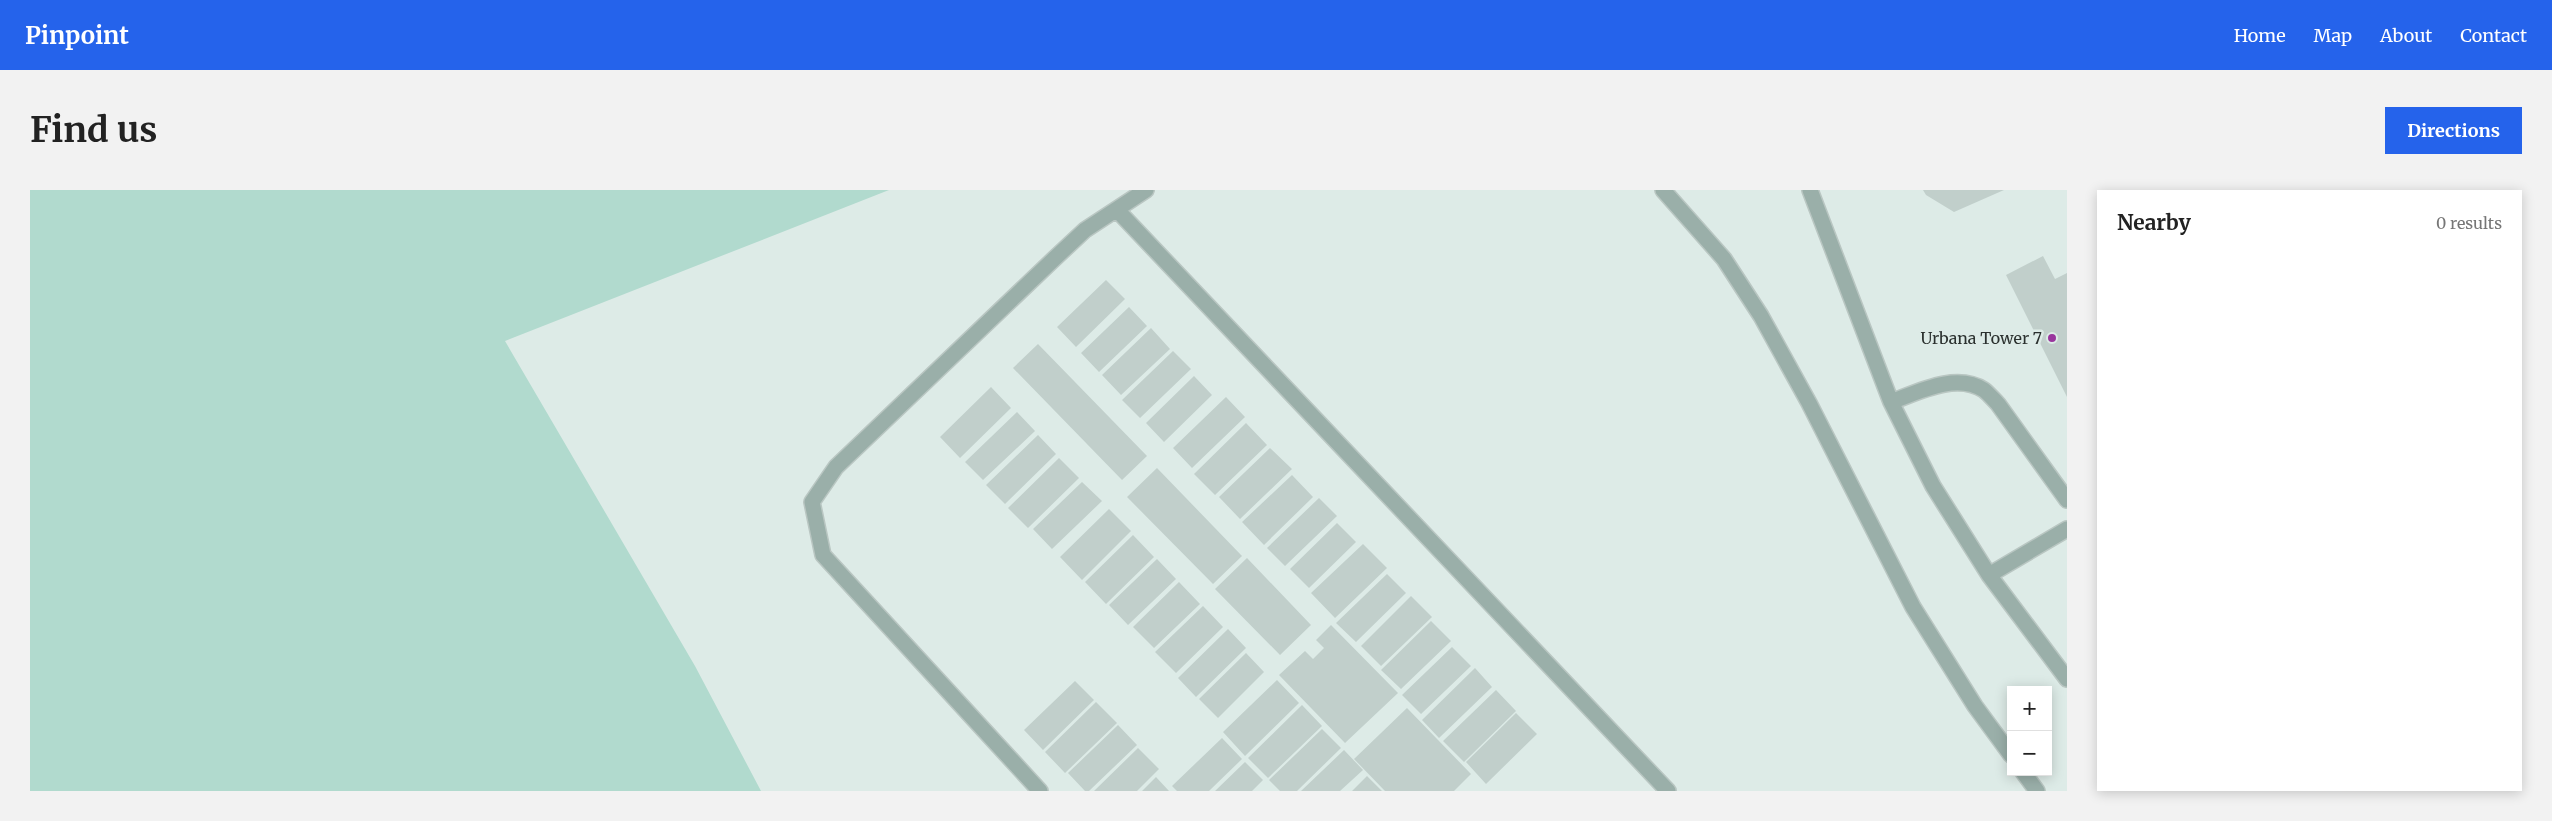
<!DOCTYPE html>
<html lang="en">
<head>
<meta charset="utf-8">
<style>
	body { margin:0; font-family:Merriweather,serif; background:#f2f2f2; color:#222 }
	.controls { position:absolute; right:15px; bottom:15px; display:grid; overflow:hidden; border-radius:0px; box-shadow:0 2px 12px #0003 }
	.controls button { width:45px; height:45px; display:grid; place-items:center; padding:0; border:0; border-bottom:1px solid #e0e0e0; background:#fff; color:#222; font:25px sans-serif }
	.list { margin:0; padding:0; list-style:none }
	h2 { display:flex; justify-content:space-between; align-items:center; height:65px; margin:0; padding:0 20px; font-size:21px }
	h2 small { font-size:16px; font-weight:400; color:#767676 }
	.map { position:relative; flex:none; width:2037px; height:601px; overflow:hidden; border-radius:0px }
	header { display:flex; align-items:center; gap:30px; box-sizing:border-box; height:70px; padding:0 25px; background:#2563eb; color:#fff }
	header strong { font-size:24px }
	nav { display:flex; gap:28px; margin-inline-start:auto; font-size:18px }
	.intro { display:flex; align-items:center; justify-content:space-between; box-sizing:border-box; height:120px; padding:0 30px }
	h1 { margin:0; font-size:35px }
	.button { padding:12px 22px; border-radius:0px; background:#2563eb; color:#fff; font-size:18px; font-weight:700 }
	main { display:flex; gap:30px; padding:0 30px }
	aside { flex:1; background:#fff; border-radius:0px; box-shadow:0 2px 12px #0003 }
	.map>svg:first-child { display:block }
</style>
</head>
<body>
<header>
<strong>Pinpoint</strong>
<nav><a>Home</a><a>Map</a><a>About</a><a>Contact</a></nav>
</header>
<div class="intro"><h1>Find us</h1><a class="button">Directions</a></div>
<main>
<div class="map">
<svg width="2037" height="601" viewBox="0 0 2037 601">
	<rect width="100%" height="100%" fill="#ddebe7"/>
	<!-- green -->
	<path fill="#b1dace" d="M0,0H859L475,151L665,476L731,601H0Z"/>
	<!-- building -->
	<path fill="#c1cfcb" d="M1893,0H1974L1924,22L1896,5Z
		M2013,66L2025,89L2037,83V207L1976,85Z
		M1076,90L1095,109L1046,157L1027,137Z
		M1099,117L1117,136L1069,182L1051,163Z
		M1121,138L1140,159L1091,205L1072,185Z
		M1008,154L1117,266L1092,290L983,178Z
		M1143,161L1161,179L1110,228L1092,210Z
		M1164,186L1182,205L1134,252L1116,233Z
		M961,197L981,218L930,268L910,247Z
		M1196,207L1215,227L1162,278L1143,258Z
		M987,222L1005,241L953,290L935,272Z
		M1216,233L1237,255L1185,305L1164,284Z
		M1008,245L1026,264L975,314L956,295Z
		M1240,258L1262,279L1210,329L1189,307Z
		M1029,268L1049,288L998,338L978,318Z
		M1127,278L1212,366L1183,394L1097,307Z
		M1262,285L1283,307L1234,355L1212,332Z
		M1052,292L1072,311L1022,359L1003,339Z
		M1289,308L1307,326L1255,376L1237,358Z
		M1079,319L1101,341L1052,390L1030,367Z
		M1307,333L1326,352L1279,398L1260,379Z
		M1103,345L1124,367L1076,414L1055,392Z
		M1333,354L1357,378L1305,428L1281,403Z
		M1217,368L1281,435L1250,465L1185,399Z
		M1127,369L1146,389L1098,435L1079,415Z
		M1357,384L1376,403L1326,452L1306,433Z
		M1149,392L1170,414L1124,458L1103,437Z
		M1381,406L1402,427L1351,476L1331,456Z
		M1173,416L1193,437L1146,483L1125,462Z
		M1401,431L1421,451L1371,499L1351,480Z
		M1301,435L1368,503L1315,553L1249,485L1275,461L1283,469L1294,458L1286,450Z
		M1198,439L1216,458L1166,507L1148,488Z
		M1422,457L1441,476L1391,524L1372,505Z
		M1216,463L1234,482L1188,528L1169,509Z
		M1445,478L1462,497L1409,548L1392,530Z
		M1247,490L1269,513L1215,566L1193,542Z
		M1045,491L1064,510L1013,560L994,540Z
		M1466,500L1486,521L1434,572L1413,551Z
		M1066,512L1087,533L1035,583L1015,562Z
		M1272,515L1292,536L1238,588L1218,568Z
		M1377,518L1441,584L1424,601H1355L1324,569Z
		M1486,523L1507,544L1456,594L1436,572Z
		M1088,535L1107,555L1059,601H1055L1038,583Z
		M1292,539L1311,558L1267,601H1250L1239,590Z
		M1192,548L1212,569L1179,601H1147L1142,596Z
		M1108,558L1129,579L1107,601H1064Z
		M1314,560L1333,580L1310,601H1271Z
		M1215,572L1233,590L1222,601H1185Z
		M1337,586L1352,601H1322Z
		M1126,587L1139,601H1112Z"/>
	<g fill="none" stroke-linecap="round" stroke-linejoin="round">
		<defs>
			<path id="service" d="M1633,0L1694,69L1731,126L1779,213L1883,417L1945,516L1981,565
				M1780,0L1861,212L1903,296L1959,385L2037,489
				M1087,20L1638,601
				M1861,212C1888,202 1926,182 1954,200C1959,204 1964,210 1968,214L2037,310
				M1959,385L2037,339
				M1993,582L2007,601
				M1010,601L793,365L782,312L806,277L1025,68L1055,40L1116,0"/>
		</defs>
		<!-- service casing -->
		<use href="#service" stroke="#b9c6c2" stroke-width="18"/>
		<!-- service -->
		<use href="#service" stroke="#9aafa9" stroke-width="15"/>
	</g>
	<!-- markers -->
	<circle fill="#99369d" stroke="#ddebe7" stroke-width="2" cx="2022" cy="148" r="5"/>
	<g text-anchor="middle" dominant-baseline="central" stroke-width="5" stroke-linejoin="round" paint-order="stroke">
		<!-- poi labels -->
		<g font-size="16" fill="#2b312f" stroke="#ddebe7" text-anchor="end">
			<text x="2012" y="148">Urbana Tower 7</text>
		</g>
	</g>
</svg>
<div class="controls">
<button>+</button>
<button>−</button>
</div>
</div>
<aside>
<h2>Nearby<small>0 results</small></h2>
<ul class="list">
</ul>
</aside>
</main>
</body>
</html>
